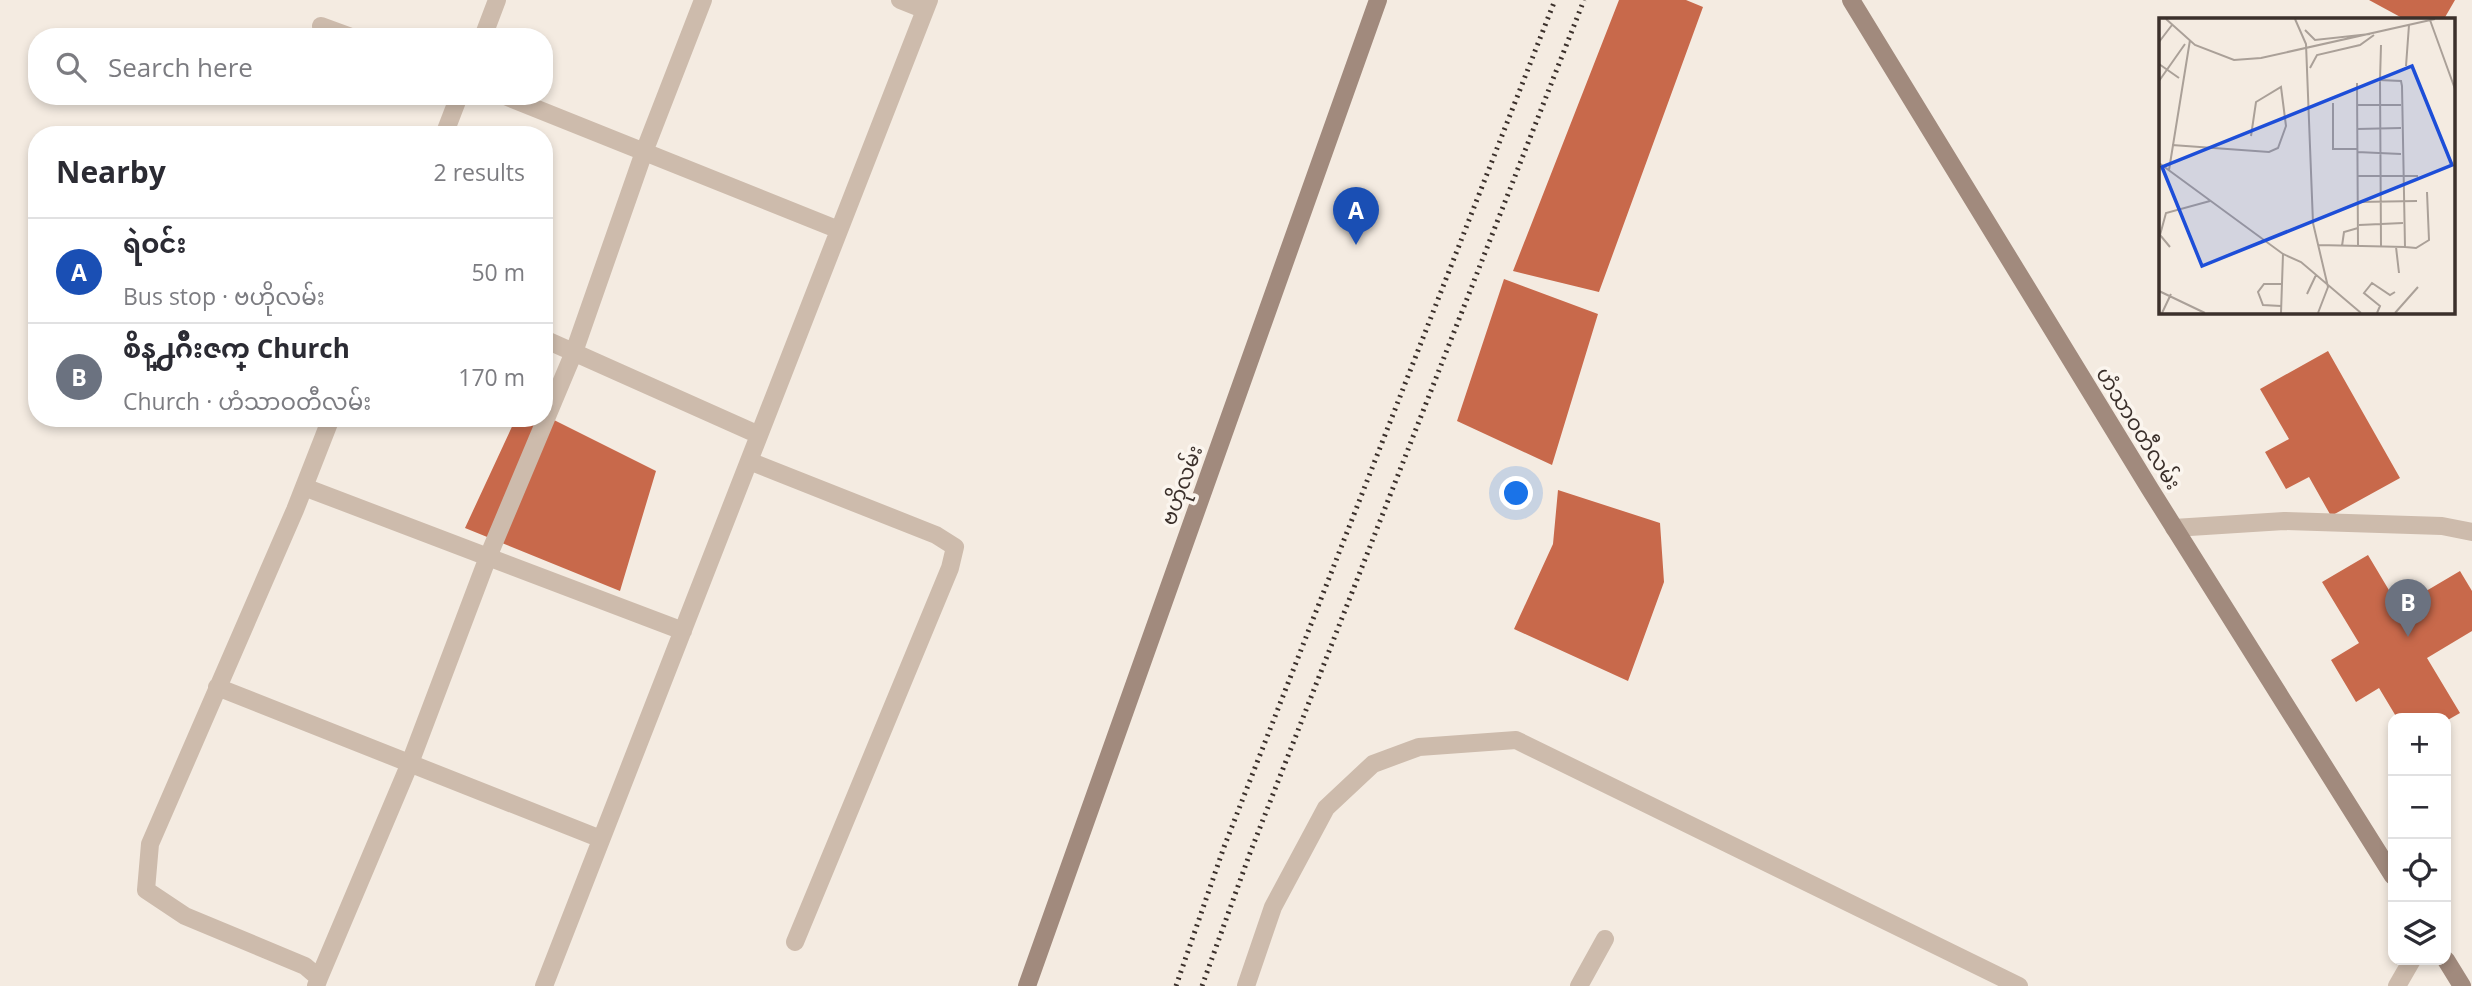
<!DOCTYPE html>
<html lang="en">
<head>
<meta charset="utf-8">
<style>
	body { margin:0; font-family:"Open Sans","Noto Sans Myanmar",sans-serif; background:#f2f2f3; color:#2b2b33 }
	.controls { position:absolute; right:21px; bottom:21px; display:grid; overflow:hidden; border-radius:14px; box-shadow:0 4px 10px #0003 }
	.controls button { width:63px; height:63px; display:grid; place-items:center; padding:0; border:0; border-bottom:2px solid #e1e1e2; background:#fff; color:#2b2b33; font:35px sans-serif }
	.you { position:absolute; left:1517px; top:494px; width:24px; height:24px; margin:-18px; border:5px solid #fff; border-radius:50%; background:#1a73e8; box-shadow:0 0 0 10px #1a73e833 }
	.badge { display:grid; place-items:center; width:46px; height:46px; border-radius:50%; background:#1f5a5e; color:#fff; font-size:23px; font-weight:700 }
	.pin { position:absolute; translate:-50% -58px; filter:drop-shadow(0 2px 4px #0008) }
	.pin::after { content:''; position:absolute; top:37px; width:24px; height:21px; background:inherit; clip-path:polygon(0 0,100% 0,50% 100%) }
	.list { margin:0; padding:0; list-style:none }
	h2 { display:flex; justify-content:space-between; align-items:center; height:91px; margin:0; padding:0 28px; font-size:30px }
	h2 small { font-size:23px; font-weight:400; color:#7c7c81 }
	.list li { display:grid; grid-template-columns:46px 1fr auto; gap:21px; align-items:center; box-sizing:border-box; height:105px; padding:0 28px; border-top:2px solid #e1e1e2 }
	.list b { display:block; font-size:26px; white-space:nowrap }
	.list p { margin:0; font-size:23px; white-space:nowrap; color:#7c7c81 }
	.list em { font-size:23px; font-style:normal; color:#7c7c81 }
	.icon { flex:none; width:38px; height:38px; fill:none; stroke:currentColor; stroke-width:2; stroke-linecap:round; stroke-linejoin:round }
	.map { position:relative; flex:none; width:2472px; height:986px; overflow:hidden }
	.search { position:absolute; background:#fff; box-shadow:0 4px 10px #0003; left:28px; top:28px; width:525px; height:77px; display:flex; align-items:center; gap:18px; box-sizing:border-box; padding:0 24px; border-radius:28px; color:#7c7c81; font-size:26px }
	.panel { position:absolute; background:#fff; box-shadow:0 4px 10px #0003; left:28px; top:126px; width:525px; height:301px; border-radius:28px }
	.map>svg:first-child { display:block }
</style>
</head>
<body>
<div class="map">
<svg width="2472" height="986" viewBox="0 0 2472 986">
	<rect width="100%" height="100%" fill="#f4ebe1"/>
	<!-- building -->
	<path fill="#c8694b" d="M1619,0H1686L1703,7L1599,292L1513,271Z
		M2369,0H2455L2444,19H2404Z
		M1504,279L1598,314L1552,465L1457,421Z
		M2328,351L2400,478L2331,516L2309,477L2286,489L2265,452L2289,439L2260,389Z
		M544,415L656,471L620,591L465,528L516,418H544Z
		M1558,490L1660,523L1664,582L1628,681L1514,629L1553,544Z
		M2368,555L2399,607L2460,571L2472,591V631L2427,658L2460,713L2446,721V718H2397L2379,688L2356,702L2331,660L2359,643L2322,582Z"/>
	<g fill="none" stroke-linecap="round" stroke-linejoin="round">
		<!-- lane -->
		<path stroke="#cdbbac" stroke-width="18" d="M900,0L925,10
			M321,26L351,37
			M483,37L497,0
			M505,96L839,230
			M444,135L459,96
			M544,339L759,435
			M749,461L936,535L955,547L950,568L795,942
			M304,487L683,631
			M2174,528L2284,521L2442,526L2472,532
			M217,687L601,839
			M319,978L410,763L488,557L574,352L644,152L703,0
			M316,986L319,978L305,966L185,916L146,890L150,844L295,510L331,418
			M544,986L929,0
			M1246,986L1273,907L1326,808L1373,764L1419,747L1516,740L2019,986
			M1579,986L1605,939"/>
		<!-- street -->
		<path stroke="#cdbbac" stroke-width="18" d="M2397,986L2412,960"/>
		<!-- secondary -->
		<path stroke="#a18a7d" stroke-width="18" d="M1851,0L2150,489L2393,876
			M2446,960L2462,986
			M1027,986L1378,0"/>
		<!-- rail -->
		<path stroke="#3b302b" stroke-width="5" stroke-dasharray="2 5" stroke-linecap="butt" d="M1176,986L1224,847L1555,0
			M1202,986L1250,853L1584,0"/>
	</g>
	<g text-anchor="middle" dominant-baseline="central" stroke-width="7" stroke-linejoin="round" paint-order="stroke">
		<!-- street labels -->
		<g font-size="21" fill="#3b302b" stroke="#fbf5ee">
			<text transform="translate(2139 428) rotate(58)">ဟံသာဝတီလမ်း</text>
			<text transform="translate(1181 485) rotate(-70)">ဗဟိုလမ်း</text>
		</g>
	</g>
	<!-- overview -->
	<g transform="translate(2159 18)">
		<rect width="296" height="296" fill="#f4ebe1"/>
		<path fill="none" stroke="#aaa098" stroke-width="2" d="M7,1L36,27L75,42L102,40L276,1M136,1L147,26L154,205L169,269L159,295M271,2L296,71M146,12L156,22L211,16M0,24L13,7M0,46L20,60M247,48L250,7M151,50L158,37L201,27L215,17M221,62L222,229M0,63L26,26M198,65L199,228M174,85V131H198M198,87H242M198,111L242,110M13,127L110,134L119,130L127,108L122,69L97,84L92,118M198,134L242,136M0,145L124,236L142,244L202,295M10,152L31,22M199,158H259M199,184L258,183M200,207L244,205M159,227L246,229L243,68L242,63L221,62L222,27M183,228L185,214L199,210M11,229L1,217L7,195L51,183M237,229L240,255M246,229L257,230L270,222L268,174M0,273L46,295M148,276L157,257M122,288L104,287L99,274L105,266H122M3,295L12,276M122,295L124,236M218,295L221,288L205,275L213,265L231,277L236,274M236,295L259,269"/>
		<path fill="#1d4ed8" fill-opacity="0.15" stroke="#1d4ed8" stroke-width="3.5" d="M253,48L293,147L43,248L3,149Z"/>
		<rect width="296" height="296" fill="none" stroke="#3b302b" stroke-width="3.5"/>
	</g>
</svg>
<div class="controls">
<button>+</button>
<button>−</button>
<button><svg class="icon" aria-label="locate" viewBox="0 0 24 24"><circle cx="12" cy="12" r="6"/><path d="M12 2v4M12 18v4M2 12h4M18 12h4"/></svg></button>
<button><svg class="icon" aria-label="layers" viewBox="0 0 24 24"><path d="M12 4l9 5-9 5-9-5zM3 14l9 5 9-5"/></svg></button>
</div>
<div class="you"></div>
<div class="pin badge" style="left:1356px;top:245px;background:#1a4fb4">A</div>
<div class="pin badge" style="left:2408px;top:637px;background:#6b7280">B</div>
<div class="search"><svg class="icon" aria-label="search" viewBox="0 0 24 24"><circle cx="10" cy="10" r="6"/><path d="M15 15l6 6"/></svg>Search here</div>
<section class="panel">
<h2>Nearby<small>2 results</small></h2>
<ul class="list">
<li><span class="badge" style="background:#1a4fb4">A</span><div><b>ရဲဝင်း</b><p>Bus stop · ဗဟိုလမ်း</p></div><em>50 m</em></li>
<li><span class="badge" style="background:#6b7280">B</span><div><b>စိန္႕ဂ်ိဳးဇက္ Church</b><p>Church · ဟံသာဝတီလမ်း</p></div><em>170 m</em></li>
</ul>
</section>
</div>
</body>
</html>
